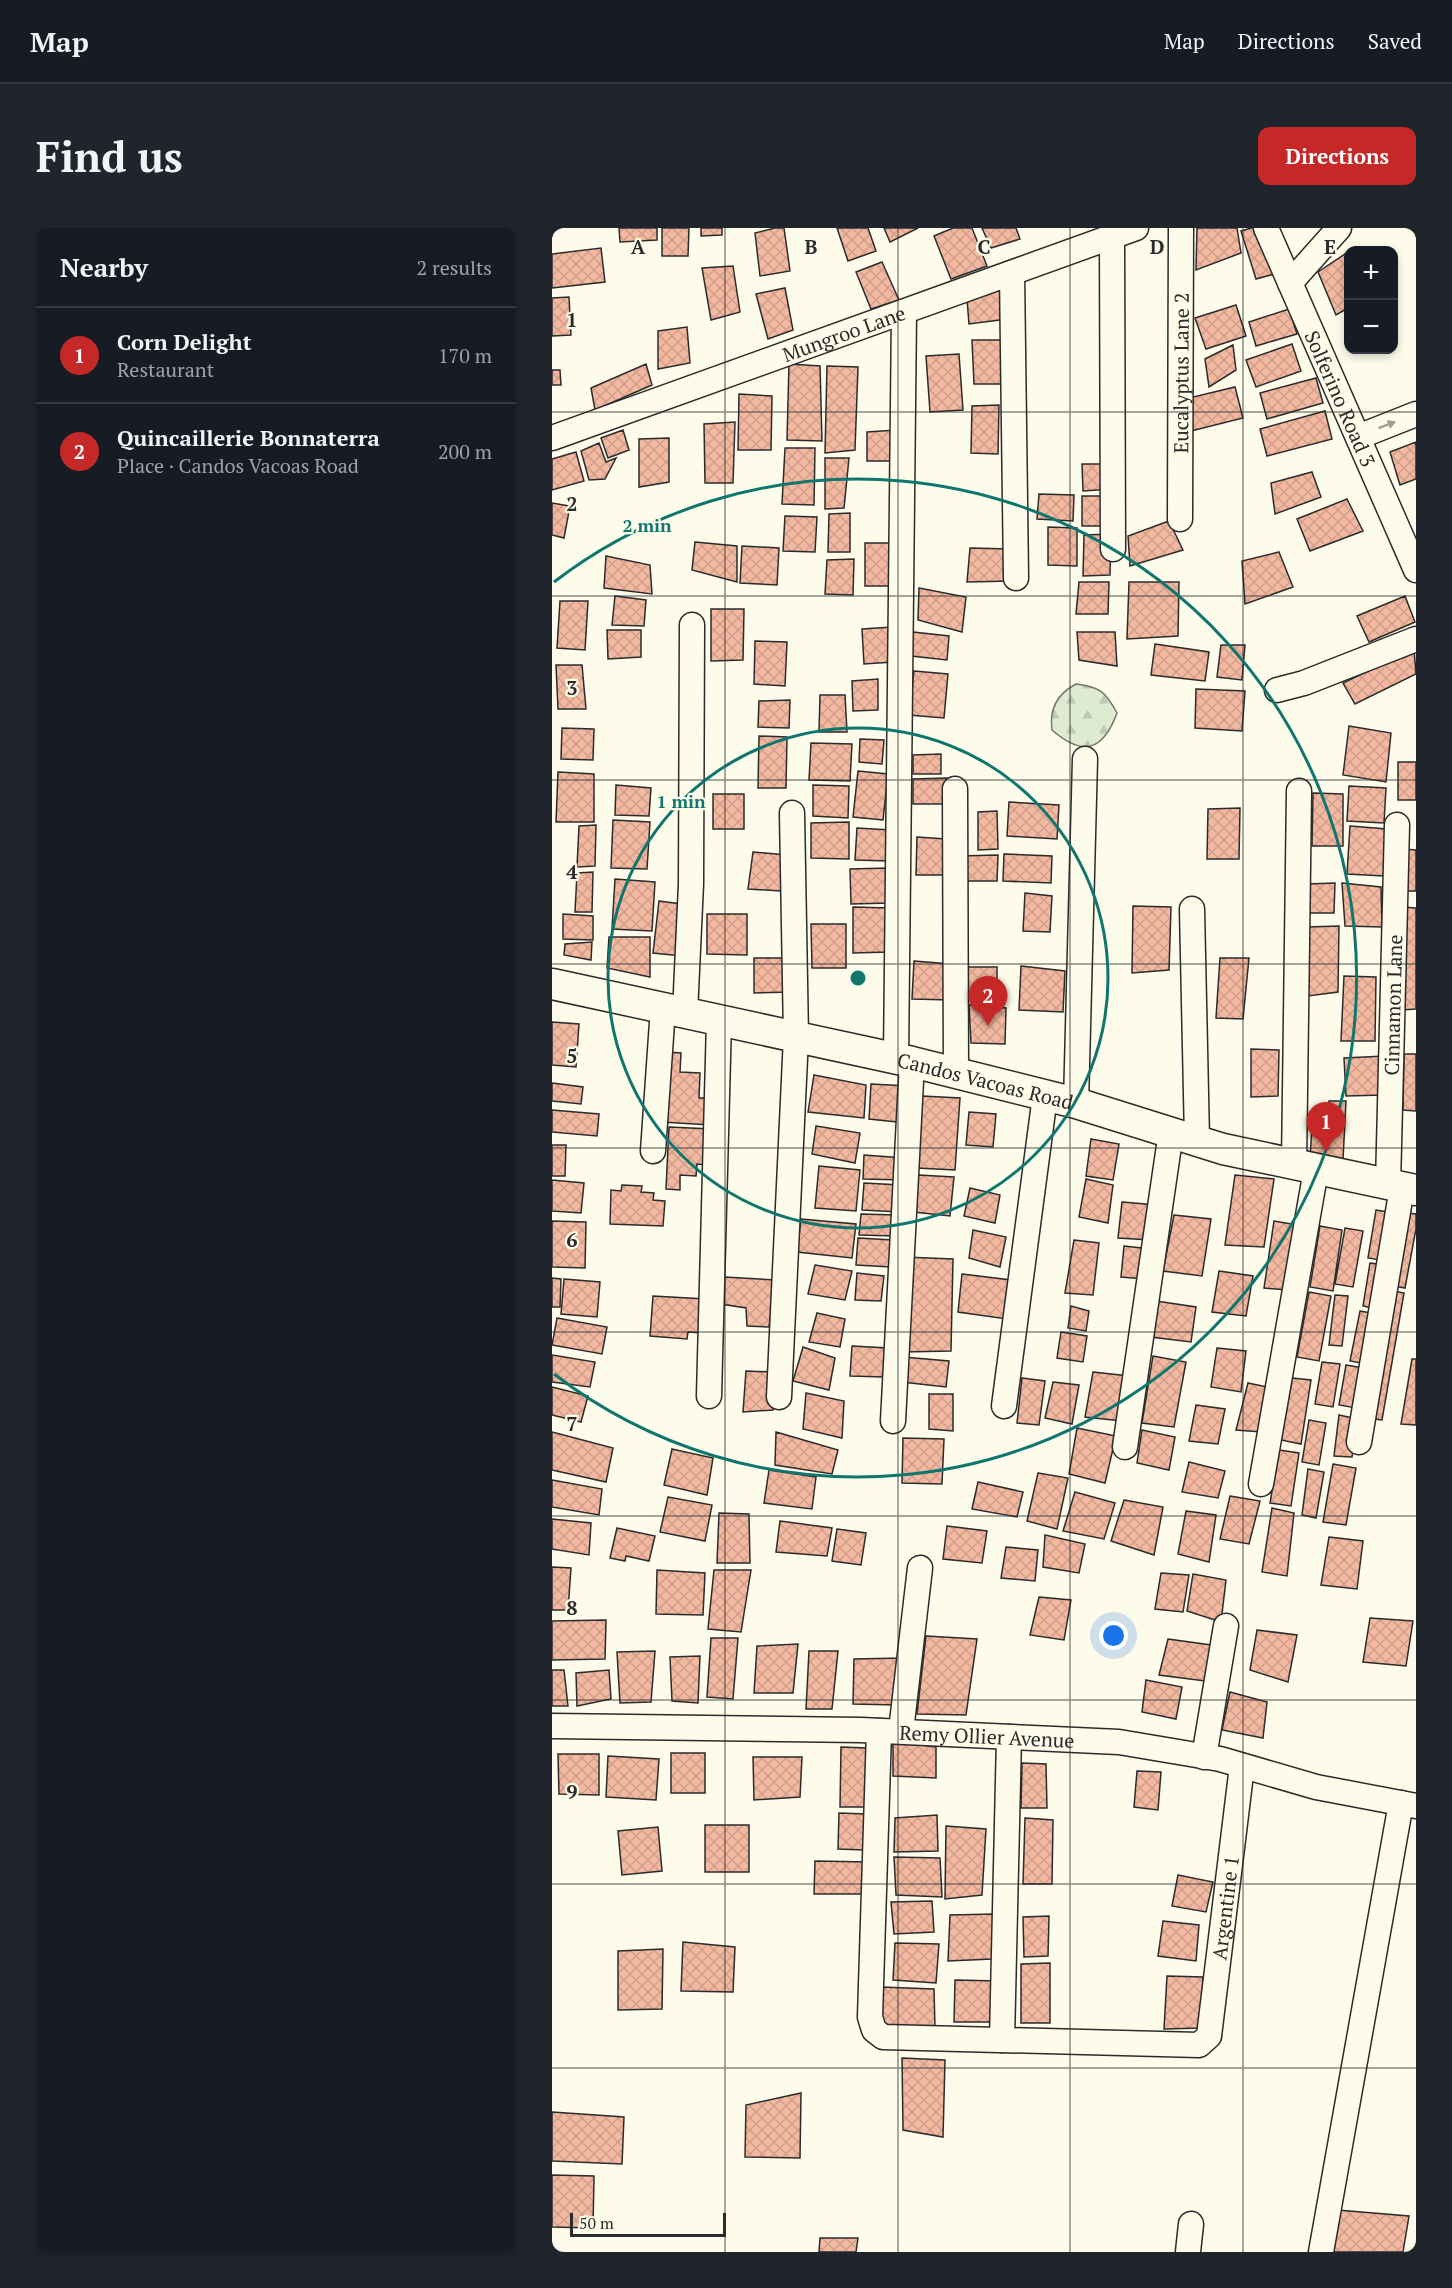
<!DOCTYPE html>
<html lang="en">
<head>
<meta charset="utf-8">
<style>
	body { margin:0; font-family:"PT Serif",serif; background:#20242c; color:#f1f3f6 }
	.controls { position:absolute; right:18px; top:18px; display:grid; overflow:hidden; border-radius:12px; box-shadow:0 3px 9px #0003 }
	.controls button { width:54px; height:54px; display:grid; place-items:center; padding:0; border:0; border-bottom:2px solid #363941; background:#171b24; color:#f1f3f6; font:30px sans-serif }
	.scale { position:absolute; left:18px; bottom:15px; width:156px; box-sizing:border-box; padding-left:6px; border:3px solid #2b2b2b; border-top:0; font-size:16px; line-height:21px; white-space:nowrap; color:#2b2b2b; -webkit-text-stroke:4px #fdfbea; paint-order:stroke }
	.you { position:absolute; left:562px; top:1408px; width:21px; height:21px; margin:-15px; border:4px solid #fff; border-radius:50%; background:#1a73e8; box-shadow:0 0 0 9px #1a73e833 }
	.badge { display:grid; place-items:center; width:39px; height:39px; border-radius:50%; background:#c62828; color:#fff; font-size:20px; font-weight:700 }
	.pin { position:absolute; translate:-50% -50px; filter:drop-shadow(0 2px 3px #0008) }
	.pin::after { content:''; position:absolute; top:32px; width:21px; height:18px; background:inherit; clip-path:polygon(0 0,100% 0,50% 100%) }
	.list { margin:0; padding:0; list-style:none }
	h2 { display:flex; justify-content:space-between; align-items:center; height:78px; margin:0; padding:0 24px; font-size:26px }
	h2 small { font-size:20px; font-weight:400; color:#9ea1a6 }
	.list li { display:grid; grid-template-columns:39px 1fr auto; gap:18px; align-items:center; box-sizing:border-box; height:96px; padding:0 24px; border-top:2px solid #363941 }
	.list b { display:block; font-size:22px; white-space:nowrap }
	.list p { margin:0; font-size:20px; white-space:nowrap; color:#9ea1a6 }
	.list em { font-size:20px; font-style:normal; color:#9ea1a6 }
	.map { position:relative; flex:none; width:864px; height:2024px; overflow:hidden; border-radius:12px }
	header { display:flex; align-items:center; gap:36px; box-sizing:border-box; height:84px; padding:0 30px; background:#171b24; border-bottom:2px solid #363941 }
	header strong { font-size:28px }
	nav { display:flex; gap:33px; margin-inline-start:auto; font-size:21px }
	.intro { display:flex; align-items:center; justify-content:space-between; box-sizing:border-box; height:144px; padding:0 36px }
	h1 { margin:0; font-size:42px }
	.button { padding:15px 27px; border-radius:12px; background:#c62828; color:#fff; font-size:21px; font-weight:700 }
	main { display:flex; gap:36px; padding:0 36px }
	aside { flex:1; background:#171b24; border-radius:12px; box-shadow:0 3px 9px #0003 }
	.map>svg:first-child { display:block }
</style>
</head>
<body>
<header>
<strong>Map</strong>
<nav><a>Map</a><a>Directions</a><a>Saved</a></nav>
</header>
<div class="intro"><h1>Find us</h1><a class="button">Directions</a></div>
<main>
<aside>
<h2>Nearby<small>2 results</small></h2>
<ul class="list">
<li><span class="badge">1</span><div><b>Corn Delight</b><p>Restaurant</p></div><em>170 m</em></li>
<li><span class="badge">2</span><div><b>Quincaillerie Bonnaterra</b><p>Place · Candos Vacoas Road</p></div><em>200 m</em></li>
</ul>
</aside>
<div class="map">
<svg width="864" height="2024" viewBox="0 0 864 2024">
	<defs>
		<pattern id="forest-firs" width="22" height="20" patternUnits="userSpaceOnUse" patternTransform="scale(1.5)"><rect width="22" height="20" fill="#deebd1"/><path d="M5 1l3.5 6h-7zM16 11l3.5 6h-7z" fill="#bfcab4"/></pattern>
		<pattern id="building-cross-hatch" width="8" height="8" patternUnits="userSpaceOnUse" patternTransform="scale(1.5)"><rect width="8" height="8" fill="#f2b8a0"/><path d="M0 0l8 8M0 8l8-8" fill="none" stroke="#d09e8a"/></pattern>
	</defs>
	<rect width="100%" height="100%" fill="#fdfbea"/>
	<!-- forest -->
	<path fill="url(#forest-firs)" stroke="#74746e" stroke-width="1.5" d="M524,456C548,459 553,463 565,485C551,523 531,529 500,502C497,481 505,466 524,456Z"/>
	<!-- building -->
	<path fill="url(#building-cross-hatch)" stroke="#2b2b2b" stroke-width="1.5" d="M67,0H105V12L68,14Z
		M110,0H137L136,28H110Z
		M149,0H170V7L149,8Z
		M223,0H232L238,43L208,48L203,5Z
		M285,0H316L324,23L296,33Z
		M332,0H366L338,14Z
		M401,0H420L435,38L399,51L382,8Z
		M430,0H464L468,11L439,20Z
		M645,0H685L689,25L644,42Z
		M699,0H712L726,45L704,51L689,3Z
		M49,20L53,54L0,60V26Z
		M796,24V80L784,87L766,44Z
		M330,34L347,72L319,81L304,44Z
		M181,38L188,84L159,92L150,40Z
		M452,58L455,91L417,96L415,71Z
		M233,60L241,102L216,111L204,66Z
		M17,69L19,107L0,108V70Z
		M684,77L694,108L654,121L643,90Z
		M737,81L745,106L704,118L697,94Z
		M135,99L138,135L106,141V103Z
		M420,112H456V156H422Z
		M740,116L749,143L704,159L694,132Z
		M681,117L684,142L657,159L653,131Z
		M407,126L411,182L378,184L374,128Z
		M94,136L100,157L43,182L39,160Z
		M237,136L268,138L270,213L235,212Z
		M275,138L306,139L303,222L273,225Z
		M0,142H8L9,157H0Z
		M764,150L771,175L715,191L708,165Z
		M683,159L691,190L639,203L641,169Z
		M187,166L220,168L219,222H186Z
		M447,177L446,226L419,225L420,178Z
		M773,183L780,211L715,228L708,201Z
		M183,194L181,255H153L152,196Z
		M71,202L77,222L56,230L49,210Z
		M344,202L345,233H315V204Z
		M117,210V254L87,259V211Z
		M864,214V251L848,257L838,224Z
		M47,215L54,234L64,230L53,251L37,252L29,223Z
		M233,220H263L262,277L230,276Z
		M24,224L32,253L0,262V231Z
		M273,230H297L292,280L273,281Z
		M530,236H560V261L531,263Z
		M760,244L769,269L723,286L719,255Z
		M487,266L522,267L521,293L485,291Z
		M530,268H553V298H530Z
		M795,271L811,303L758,323L745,291Z
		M0,275L18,278L12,310L0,307Z
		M298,285V324H276L277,286Z
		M233,288L265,289L263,324L231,323Z
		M617,293L631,322L578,338L576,308Z
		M496,299L525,300V338L496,337Z
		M559,306L558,347L531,348L532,307Z
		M143,314L185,318V354L140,342Z
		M313,315H345L344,358H313Z
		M190,318L227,320L225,357L188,355Z
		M418,320L459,321L460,353L415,354Z
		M727,324L741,359L693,376L690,333Z
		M54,328L98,337L100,366L52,360Z
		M302,331L301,367L273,366L275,332Z
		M527,354H557L556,386H524Z
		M577,354H627L626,408L575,411Z
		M367,360L414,369L410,404L366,392Z
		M63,368L94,372L92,398L60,397Z
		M853,368L863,394L817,414L805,388Z
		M8,373H36L33,422L5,420Z
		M159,381H192L191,432L159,433Z
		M340,399L341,434L312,436L310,401Z
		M55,402H89V429L56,431Z
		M361,404L397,408L395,432L359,428Z
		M525,404H563L565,438L527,432Z
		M203,413L235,414L233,458L202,456Z
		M603,416L657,424L653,453L599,447Z
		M669,417H693L690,452L665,449Z
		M862,421L864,446L803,476L791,455Z
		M4,437H30L34,481H6Z
		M362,443L396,446L392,490L357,487Z
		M326,451V482L301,483L300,453Z
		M644,461L693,463L690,503L643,500Z
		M268,467H293L295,504H267Z
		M238,472L237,500L206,499L207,473Z
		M797,498L839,505L834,554L791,547Z
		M10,500L42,501L41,532L9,531Z
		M207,508L235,509L234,560H206Z
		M308,511L332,512L330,536L307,534Z
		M259,515L300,516L298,553L257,552Z
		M389,526V546H361V527Z
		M846,534H864V572H846Z
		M306,543L336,546L331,592L301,589Z
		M6,544L42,546V594H4Z
		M395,550V576H361V551Z
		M64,557L99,560L97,588L63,587Z
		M261,557L297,558L296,590L261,588Z
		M797,558L834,560L832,595L795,593Z
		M761,565L791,566V618H760Z
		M161,566H192V601H161Z
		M457,574L507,577L505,611L455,608Z
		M688,580L687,631H655L656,581Z
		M445,583L446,621L426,622V584Z
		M61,592L98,594L95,641L59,640Z
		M297,594V631L259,630V595Z
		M44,597L43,638L25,639L27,598Z
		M798,598L835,601L832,648L795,646Z
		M305,600L338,602L337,633L303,632Z
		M365,609L394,611L393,647H364Z
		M852,621L864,622V663H853Z
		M201,624L235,627L229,663L196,661Z
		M452,626L500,628L499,655L451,653Z
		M446,627L445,653H407V628Z
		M338,640V675L299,676L298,641Z
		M41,644L40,684H23L25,645Z
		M63,651L103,654L100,703L60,701Z
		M783,655L782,685H756L755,656Z
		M790,655L829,659L830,699L793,698Z
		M473,665L500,668L498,704L471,703Z
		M107,673L137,677L130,728L101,725Z
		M581,678L619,679L617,742L580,745Z
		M301,679L337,680L336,724L301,725Z
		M850,679L864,680V781L849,782Z
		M11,686L41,688V712L11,711Z
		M155,686H195V727L155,726Z
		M259,696H294V740H260Z
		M787,698L786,764L756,768L754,699Z
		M57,709H98V749L55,740Z
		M40,714L39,732L12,727L13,716Z
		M202,730H236L237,764L202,765Z
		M668,730H697L691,791L664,790Z
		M362,733L399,736V772L360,771Z
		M469,738L513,743L511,784L467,782Z
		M412,739H445V772H412Z
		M792,748L824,749L823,813H789Z
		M417,777L454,780L453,816L419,815Z
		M0,794L27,796L24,839L0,837Z
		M699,821L727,822L726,868L699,869Z
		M115,824L129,825L128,844L148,845L147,870H161L159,897L110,894Z
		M852,826H864V883L851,882Z
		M833,828L831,867L794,868L792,830Z
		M262,847L314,857L312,890L256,884Z
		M0,855L31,859L29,876L0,873Z
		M319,856L356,858L354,895L317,891Z
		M370,868L408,870L403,942L365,940Z
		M777,873H794L791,932L758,930L761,883L777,884Z
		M0,882L47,886L45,908L0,904Z
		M417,884L444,886L441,919L414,917Z
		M264,898L308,905L303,935L260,926Z
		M117,899L159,901L156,937L145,936L144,948L128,947V962L114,961Z
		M539,911L567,916L561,952L534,948Z
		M0,917H14L13,948H0Z
		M312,927L352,930V952L311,951Z
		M267,938L308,942L304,983L263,980Z
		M366,947L402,949L398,988L362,984Z
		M683,947L722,951L712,1019L673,1017Z
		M534,951L561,957L556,995L527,989Z
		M0,952L32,955L29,985L0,983Z
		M312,955L349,957L347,984L310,982Z
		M70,957L90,958L89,964L102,965L101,972L113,973L111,998L58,996L59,962L69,963Z
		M418,960L448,967L443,995L412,988Z
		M570,974L605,977L599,1012L566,1010Z
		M824,982L842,985L834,1033L816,1030Z
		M850,984L864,986V1001L853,1060L837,1057Z
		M309,986L344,987L343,1008L307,1007Z
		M622,987L659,991L650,1048L611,1043Z
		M249,991L304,996L300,1030L245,1024Z
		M0,993L34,994L33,1040L0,1039Z
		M722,993L751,998L735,1062L712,1060Z
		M768,998L790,1002L781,1063L758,1059Z
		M793,1000L811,1003L801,1059L783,1056Z
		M421,1002L454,1009L448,1039L417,1030Z
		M306,1010L341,1012L339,1039L304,1037Z
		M522,1012L547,1015L541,1067L513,1065Z
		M572,1018L598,1021L593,1051L569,1049Z
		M352,1029L401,1031L399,1123L350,1124Z
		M818,1035L832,1037L825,1081L811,1078Z
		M263,1037L300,1043L293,1072L256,1066Z
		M667,1043L701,1048L694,1088L660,1084Z
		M305,1045L332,1048L329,1073L303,1072Z
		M410,1046L459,1052L455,1091L406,1084Z
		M172,1049L223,1052L217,1099L195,1098L194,1080L169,1076Z
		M0,1050L9,1051L8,1079H0Z
		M12,1051L48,1054L45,1089L9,1086Z
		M837,1062L852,1065L830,1192L815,1190Z
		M757,1064L779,1068L767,1133L745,1129Z
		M783,1067L796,1068L790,1118L777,1117Z
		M101,1068L153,1071L151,1105L136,1104L135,1111L98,1108Z
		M604,1073L644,1079L639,1114L599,1109Z
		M519,1078L537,1083L534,1103L516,1100Z
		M808,1083L825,1086L815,1136L798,1133Z
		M265,1085L293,1091L288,1119L257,1114Z
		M5,1090L55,1099L50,1126L0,1117Z
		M509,1104L535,1108L531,1134L505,1130Z
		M300,1118L336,1120L332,1149L298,1148Z
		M251,1119L283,1130L277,1162L241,1153Z
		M665,1120L694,1123L689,1164L659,1159Z
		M0,1127L43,1134L38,1159L0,1154Z
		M601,1128L634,1134L622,1199L590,1195Z
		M351,1129L397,1133L394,1159L350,1154Z
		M860,1131H864V1197L849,1196Z
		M770,1134L788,1136L781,1179L763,1176Z
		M794,1137L818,1141L810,1181L787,1177Z
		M194,1143L220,1144L221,1182L191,1184Z
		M541,1144L577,1148L570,1193L533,1189Z
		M470,1150L493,1153L487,1197L465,1195Z
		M740,1150L759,1152L749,1216L729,1212Z
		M501,1154L527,1157L520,1196L493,1190Z
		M696,1155L720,1160L710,1204L684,1202Z
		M0,1159L36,1168L29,1194L0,1187Z
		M254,1165L292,1173L290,1210L251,1201Z
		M377,1166H401V1203L377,1201Z
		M644,1177L673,1181L666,1216L637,1213Z
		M787,1187L806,1191L800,1229L782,1228Z
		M757,1192L774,1195L767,1237L750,1234Z
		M525,1200L564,1208L553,1255L517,1246Z
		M590,1202L623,1209L617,1242L585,1235Z
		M0,1204L61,1220L54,1254L0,1242Z
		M224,1204L286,1222L280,1246L223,1237Z
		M351,1210L392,1211L390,1256L350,1255Z
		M120,1221L161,1230L155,1267L112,1257Z
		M727,1222L747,1225L739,1278L718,1275Z
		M637,1234L673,1243L666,1270L630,1264Z
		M781,1236L804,1240L794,1297L771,1294Z
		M756,1241L772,1244L764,1290L750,1287Z
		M217,1242L264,1249L260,1281L212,1275Z
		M486,1245L516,1250L505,1301L475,1293Z
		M0,1252L50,1261L47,1287L0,1279Z
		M426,1254L471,1264L465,1289L420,1281Z
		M523,1264L563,1275L552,1311L511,1303Z
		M678,1268L708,1273L697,1316L668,1311Z
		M116,1269L160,1277L153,1313L108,1304Z
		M572,1272L611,1279L602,1327L559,1313Z
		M720,1280L742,1285L735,1348L710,1344Z
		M634,1283L664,1287L657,1334L626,1326Z
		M167,1285L197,1286L198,1335H165Z
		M0,1291L39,1295L37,1327L0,1321Z
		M228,1293L280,1300L275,1328L224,1324Z
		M395,1298L435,1303L430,1335L391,1331Z
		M65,1300L103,1308L97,1333L74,1328L73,1333L58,1330Z
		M285,1301L314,1305L309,1337L280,1333Z
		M493,1307L533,1316L527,1345L491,1339Z
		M777,1309L811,1313L805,1361L769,1357Z
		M454,1319L486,1322L483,1353L449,1350Z
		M0,1339L19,1340L16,1382H0Z
		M105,1342L153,1345L151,1387L104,1386Z
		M162,1342H199L189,1404L156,1401Z
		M609,1345L637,1347L631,1384L603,1381Z
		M641,1346L674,1352L669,1394L635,1383Z
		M487,1369L519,1372L512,1412L478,1407Z
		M818,1390L861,1393L854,1438L811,1434Z
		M54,1392L53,1431L0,1432V1393Z
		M705,1402L745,1407L736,1454L698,1442Z
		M374,1408L425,1411L414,1487L365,1486Z
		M159,1410H186L181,1471L155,1469Z
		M616,1411L659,1417L653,1453L607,1447Z
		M246,1416L241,1465H202L205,1418Z
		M103,1423L99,1474L68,1475L65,1424Z
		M257,1423H286L280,1481H254Z
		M148,1428L146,1475L120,1473L118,1429Z
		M350,1430L346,1477L301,1476L302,1431Z
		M0,1442H12L16,1478H0Z
		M57,1442L59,1471L25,1478L24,1445Z
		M594,1452L630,1459L624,1491L590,1484Z
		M678,1464L715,1474L711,1510L670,1502Z
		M341,1513L384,1519V1550L341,1548Z
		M289,1519L315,1520L313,1579H288Z
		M119,1525H153V1565H119Z
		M6,1526H47V1567L7,1566Z
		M56,1528L107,1531L104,1572L54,1569Z
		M201,1529H250L248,1569L202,1572Z
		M470,1535L494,1536L495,1580H469Z
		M585,1543L609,1544L606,1582L582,1579Z
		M287,1585L314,1586L313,1622L286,1621Z
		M385,1587L386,1623L342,1624L343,1590Z
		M473,1590L501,1592L500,1656H471Z
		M153,1597H197V1644H153Z
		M394,1598L434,1601L430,1667L393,1671Z
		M106,1599L110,1643L70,1647L66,1603Z
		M342,1629L388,1630L390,1669L344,1667Z
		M263,1633L317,1634L316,1666H262Z
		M626,1647L661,1654L654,1684L620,1678Z
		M380,1673L382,1704L342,1706L339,1674Z
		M442,1686L440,1731L396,1733L398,1687Z
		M497,1688L496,1728L472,1729L471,1689Z
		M611,1693L647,1697L644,1733L606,1728Z
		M131,1714L183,1719L181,1764L129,1763Z
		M343,1715L387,1716L384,1755L341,1752Z
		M111,1721L110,1781L66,1782V1723Z
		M498,1735V1795H469V1736Z
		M615,1748L651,1749L649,1800L612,1801Z
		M403,1752L446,1753L445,1794H402Z
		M329,1759L382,1761L383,1801L328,1797Z
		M350,1830L393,1832L391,1909L351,1902Z
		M249,1865L248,1930L193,1929L194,1877Z
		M0,1884L72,1889L70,1936L0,1933Z
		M0,1947L42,1948L41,2000L0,1999Z
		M785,1982L857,1988L851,2024H779Z
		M268,2010H306L304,2024H267Z"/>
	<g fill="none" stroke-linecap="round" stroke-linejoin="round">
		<defs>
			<g id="minor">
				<path id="s1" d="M714,0L864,342"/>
				<path d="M560,9L561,321"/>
				<path d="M460,45L464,350"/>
				<path d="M738,55L787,0"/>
				<path d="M806,209L864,186"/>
				<path id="s2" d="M0,210L584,0"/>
				<path id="s3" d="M628,291L629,0"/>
				<path d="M725,462L752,455L864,411"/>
				<path d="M403,561L404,846"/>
				<path d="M640,681L645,912"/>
				<path d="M133,785L139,656L140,397"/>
				<path d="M344,831L352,84"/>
				<path d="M524,875L533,531"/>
				<path d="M101,923L111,780"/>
				<path d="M742,938L747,563"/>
				<path id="s4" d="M836,957L845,597"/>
				<path d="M157,1168L167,792"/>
				<path d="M227,1169L244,809L240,585"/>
				<path d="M452,1178L493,868"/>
				<path d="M341,1193L360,834"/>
				<path d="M807,1214L850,960"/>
				<path d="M573,1219L619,904"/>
				<path d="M709,1256L764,942"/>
				<path id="s5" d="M0,1498L309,1502L567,1514L668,1531L764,1559L864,1578"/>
				<path id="s6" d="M327,1503L318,1789L322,1802L331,1809L647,1817L657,1808L690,1538"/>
				<path d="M349,1503L368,1340"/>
				<path d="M652,1529L674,1398"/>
				<path d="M450,1812L457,1509"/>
				<path d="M636,2024L639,1996"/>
				<path d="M769,2024L849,1575"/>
			</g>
			<g id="major">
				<path id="s7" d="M0,756L360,834L524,875L671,921L864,962"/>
			</g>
		</defs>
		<!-- minor casing -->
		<use href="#minor" stroke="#2b2b2b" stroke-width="27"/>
		<!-- major casing -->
		<use href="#major" stroke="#2b2b2b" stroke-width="33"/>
		<!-- minor -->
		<use href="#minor" stroke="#fdfbea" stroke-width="24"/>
		<!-- major -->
		<use href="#major" stroke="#fdfbea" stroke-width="30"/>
	</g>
	<!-- one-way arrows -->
	<defs><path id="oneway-solid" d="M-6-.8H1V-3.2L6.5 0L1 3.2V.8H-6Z" transform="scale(1.5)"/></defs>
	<use fill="#9e9d94" href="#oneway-solid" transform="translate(835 197) rotate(-21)"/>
	<!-- grid -->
	<path fill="none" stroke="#2b2b2b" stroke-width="1.5" stroke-opacity="0.55" d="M173,0V2024M346,0V2024M518,0V2024M691,0V2024M0,184H864M0,368H864M0,552H864M0,736H864M0,920H864M0,1104H864M0,1288H864M0,1472H864M0,1656H864M0,1840H864"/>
	<!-- distance rings -->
	<g fill="none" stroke="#0f766e" stroke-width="3">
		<circle cx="306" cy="750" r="250"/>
		<path d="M2 354A499 499 0 1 1 2 1146"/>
	</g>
	<g text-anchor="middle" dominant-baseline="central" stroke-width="4.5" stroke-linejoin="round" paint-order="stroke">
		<!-- street labels -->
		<g font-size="20" fill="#2b2b2b" stroke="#fdfbea">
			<text stroke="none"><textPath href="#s2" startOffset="310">Mungroo Lane</textPath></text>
			<text stroke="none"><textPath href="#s3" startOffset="146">Eucalyptus Lane 2</textPath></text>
			<text stroke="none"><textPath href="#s1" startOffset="186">Solferino Road 3</textPath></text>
			<text stroke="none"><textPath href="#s4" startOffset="180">Cinnamon Lane</textPath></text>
			<text stroke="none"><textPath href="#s7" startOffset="444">Candos Vacoas Road</textPath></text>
			<text stroke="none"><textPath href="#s5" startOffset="435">Remy Ollier Avenue</textPath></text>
			<text stroke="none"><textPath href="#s6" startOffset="770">Argentine 1</textPath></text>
		</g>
	</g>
	<g font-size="20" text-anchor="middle" font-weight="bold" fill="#2b2b2b" stroke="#fdfbea" stroke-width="4.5" stroke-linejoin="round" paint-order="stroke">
		<text x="86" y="26">A</text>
		<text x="259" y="26">B</text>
		<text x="432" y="26">C</text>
		<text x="605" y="26">D</text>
		<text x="778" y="26">E</text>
		<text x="20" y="99">1</text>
		<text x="20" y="283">2</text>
		<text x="20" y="467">3</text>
		<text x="20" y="651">4</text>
		<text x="20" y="835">5</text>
		<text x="20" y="1019">6</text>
		<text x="20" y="1203">7</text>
		<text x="20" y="1387">8</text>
		<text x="20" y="1571">9</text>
	</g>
	<circle cx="306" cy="750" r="9" fill="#0f766e" stroke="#fdfbea" stroke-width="3"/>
	<g font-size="18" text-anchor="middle" font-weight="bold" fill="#0f766e" stroke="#fdfbea" stroke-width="4.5" stroke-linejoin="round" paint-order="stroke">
		<text x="95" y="304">2 min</text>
		<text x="129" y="580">1 min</text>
	</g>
</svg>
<div class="controls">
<button>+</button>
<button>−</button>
</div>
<div class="scale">50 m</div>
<div class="you"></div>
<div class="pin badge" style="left:774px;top:924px">1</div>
<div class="pin badge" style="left:436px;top:798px">2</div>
</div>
</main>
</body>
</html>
